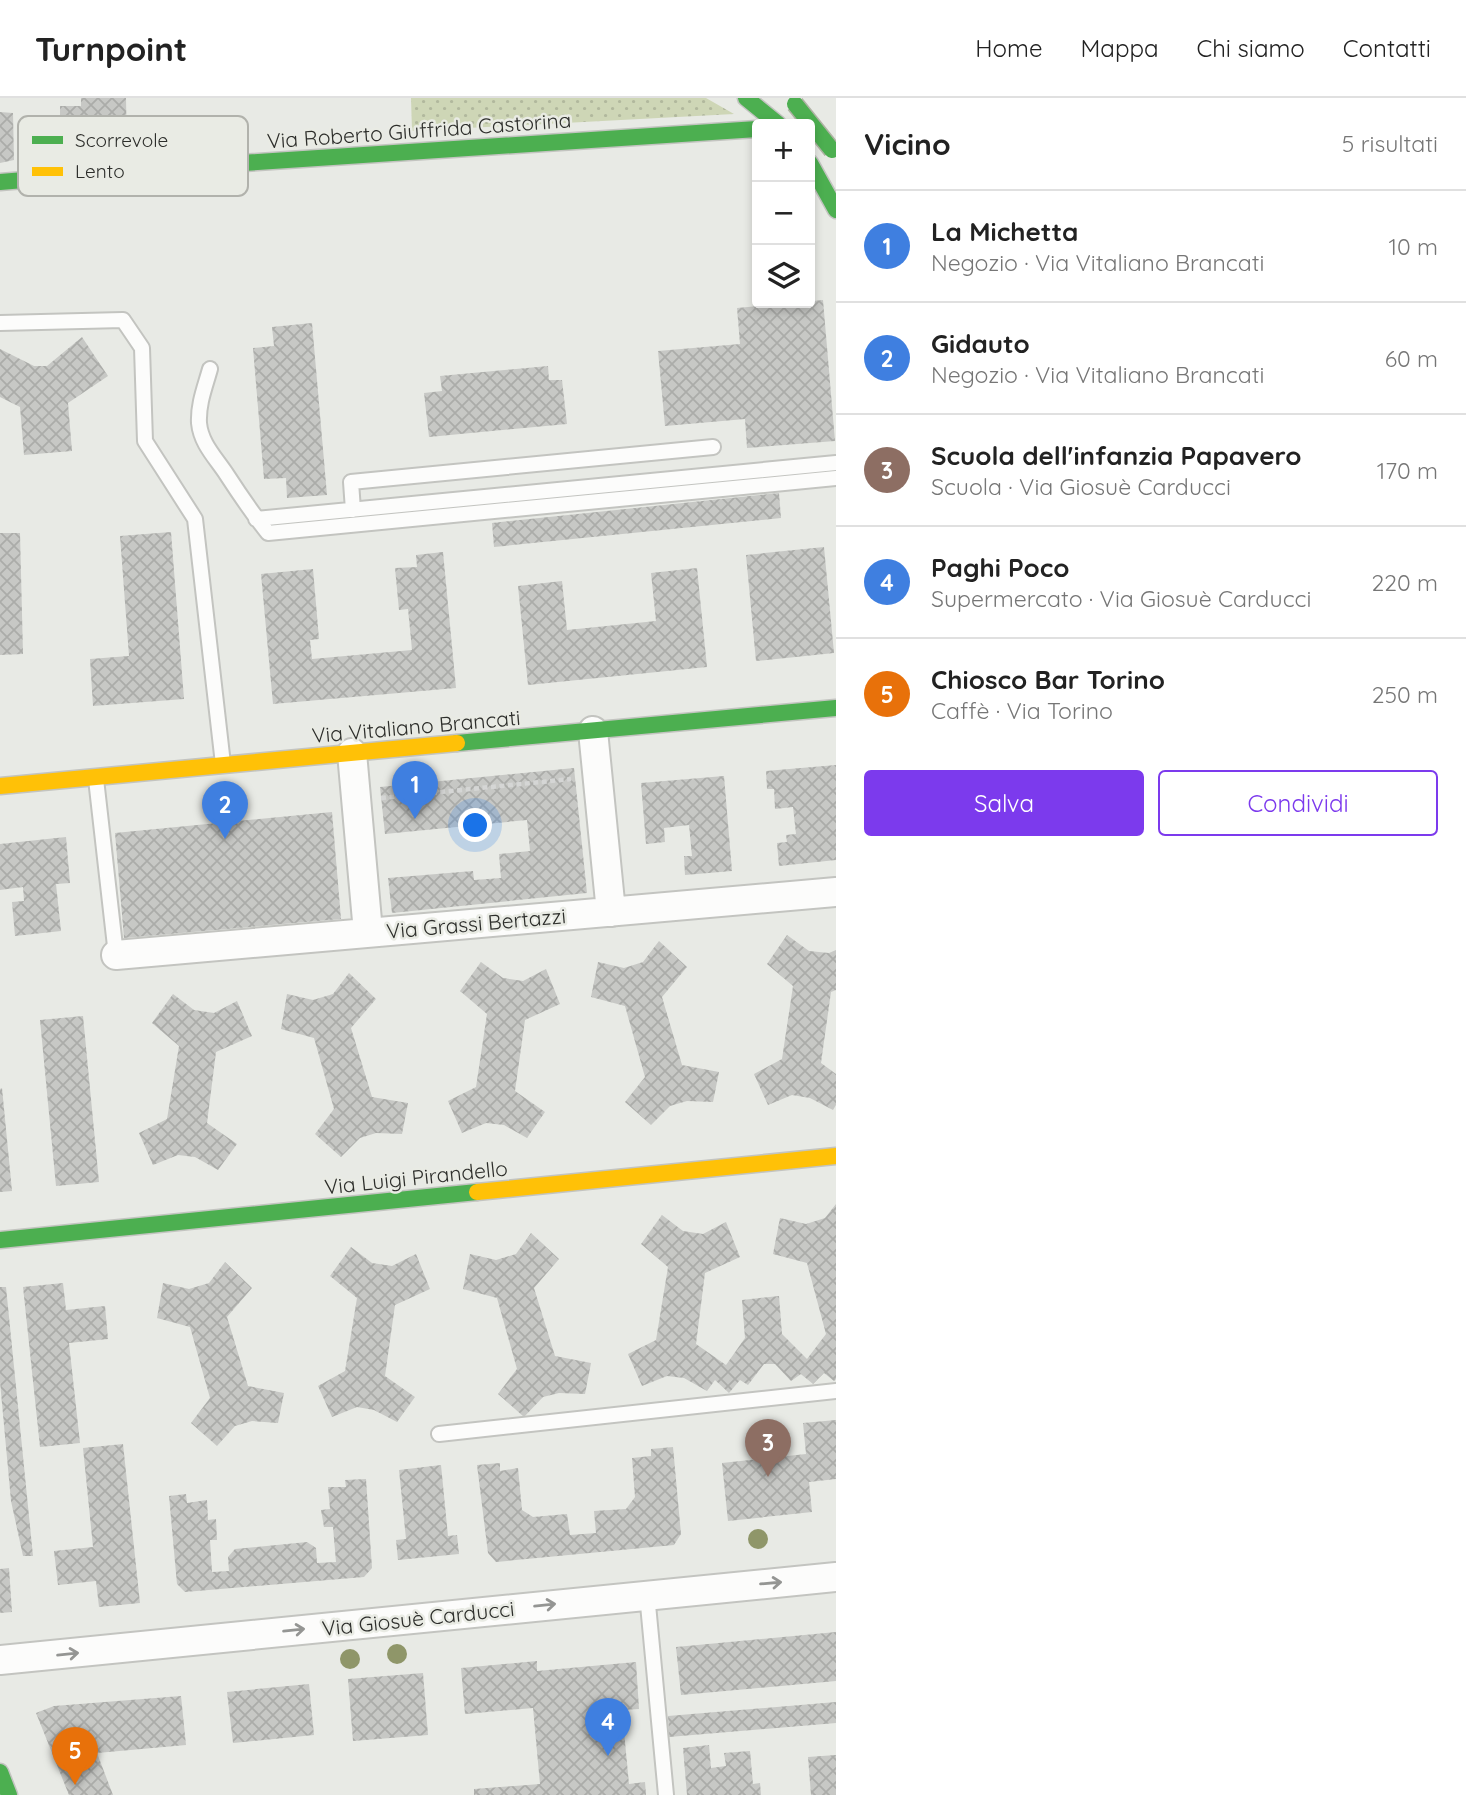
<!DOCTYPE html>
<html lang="it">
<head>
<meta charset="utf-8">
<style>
	body { margin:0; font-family:Quicksand,sans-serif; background:#f2f2f2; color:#222 }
	.controls { position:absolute; right:21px; top:21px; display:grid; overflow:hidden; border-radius:7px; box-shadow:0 4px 10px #0003 }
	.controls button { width:63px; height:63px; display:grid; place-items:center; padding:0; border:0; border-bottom:2px solid #e0e0e0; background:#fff; color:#222; font:35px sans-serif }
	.you { position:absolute; left:476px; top:728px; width:24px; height:24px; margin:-18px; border:5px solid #fff; border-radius:50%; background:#1a73e8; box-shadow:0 0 0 10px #1a73e833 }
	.badge { display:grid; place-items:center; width:46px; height:46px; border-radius:50%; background:#7c3aed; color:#fff; font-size:23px; font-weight:700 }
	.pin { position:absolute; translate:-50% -58px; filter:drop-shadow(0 2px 4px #0008) }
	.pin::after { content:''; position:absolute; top:37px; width:24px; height:21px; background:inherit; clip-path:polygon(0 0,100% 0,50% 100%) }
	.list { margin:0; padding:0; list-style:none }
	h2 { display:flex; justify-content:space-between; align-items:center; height:91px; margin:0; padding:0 28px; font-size:30px }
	h2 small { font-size:23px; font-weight:400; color:#767676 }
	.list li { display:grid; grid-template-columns:46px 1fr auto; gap:21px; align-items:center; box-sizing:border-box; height:112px; padding:0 28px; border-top:2px solid #e0e0e0 }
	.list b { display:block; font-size:26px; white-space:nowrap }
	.list p { margin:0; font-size:23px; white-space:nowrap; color:#767676 }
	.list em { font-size:23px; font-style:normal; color:#767676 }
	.actions { display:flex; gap:14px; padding:21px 28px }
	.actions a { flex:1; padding:16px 0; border:2px solid #7c3aed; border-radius:7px; text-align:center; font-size:24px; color:#7c3aed }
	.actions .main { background:#7c3aed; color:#fff }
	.icon { flex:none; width:38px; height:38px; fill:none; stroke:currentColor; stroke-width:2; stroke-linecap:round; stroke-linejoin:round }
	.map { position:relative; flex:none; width:836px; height:1697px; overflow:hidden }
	header { display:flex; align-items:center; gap:42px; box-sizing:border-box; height:98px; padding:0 35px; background:#fff; border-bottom:2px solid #e0e0e0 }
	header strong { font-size:33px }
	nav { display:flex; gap:38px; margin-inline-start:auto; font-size:24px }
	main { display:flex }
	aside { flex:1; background:#fff }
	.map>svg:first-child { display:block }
</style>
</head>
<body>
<header>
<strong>Turnpoint</strong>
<nav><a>Home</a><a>Mappa</a><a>Chi siamo</a><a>Contatti</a></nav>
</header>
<main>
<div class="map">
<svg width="836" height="1697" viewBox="0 0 836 1697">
	<defs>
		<pattern id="grass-dots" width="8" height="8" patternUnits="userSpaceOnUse" patternTransform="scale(1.75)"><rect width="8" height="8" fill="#ced6b6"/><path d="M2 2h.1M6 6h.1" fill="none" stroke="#b1b89d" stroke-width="1.8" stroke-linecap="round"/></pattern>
		<pattern id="building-cross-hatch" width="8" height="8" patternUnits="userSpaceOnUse" patternTransform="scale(1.75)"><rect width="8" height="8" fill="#c7c8c5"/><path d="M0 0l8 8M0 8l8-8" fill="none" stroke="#abaca9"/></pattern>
	</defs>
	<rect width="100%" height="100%" fill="#e8eae5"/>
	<!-- grass -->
	<path fill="url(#grass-dots)" d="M411,0H706L734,16L412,33Z"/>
	<!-- building -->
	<path fill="url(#building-cross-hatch)" d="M81,0H126L127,56L60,58V8H81Z
		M0,14L13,15L14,62L0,65Z
		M823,202L835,343L747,350L745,321L665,328L658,253L740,246L737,210Z
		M312,225L327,397L287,400L286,380L264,381L253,250L274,248L272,229Z
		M82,239L108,278L68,305L72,353L24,357L20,309L0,299V251L34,268H47Z
		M548,268L549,282H562L567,326L429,339L424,295L442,293L440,278Z
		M779,395L781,420L494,449L492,425Z
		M171,434L184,601L93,608L90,561L129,558L120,438Z
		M0,435H20L23,556L0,557Z
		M824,449L834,555L756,563L746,457Z
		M443,454L456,590L273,606L261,476L313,471L319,541L310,542L312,561L412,552L408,511L399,512L395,470L417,469L416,457Z
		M697,470L707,569L528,587L518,488L562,483L567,532L656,523L651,475Z
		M836,667V762L779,768L777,745L787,744L786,737L796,736L793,709L775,711L774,691H767L766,673Z
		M574,670L587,795L392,815L388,780L473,773L474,782L501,780L499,756L530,753L527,722L385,736L380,689Z
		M724,678L732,773L685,777L684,758H692L689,727L664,730L665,744L646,746L641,685Z
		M332,714L341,821L124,840L115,735Z
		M66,739L70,785L56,786L61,833L15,838L12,804L24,803L23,789L0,792V746Z
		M787,837L809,853L829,855L836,852V892L831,894L821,965L836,976V1007L833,1012L810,1000L792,997L768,1007L754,976L782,961L793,888L767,866Z
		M659,843L687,869L662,899L682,967L719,974L713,1004L687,1003L670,1008L651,1027L625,1004L645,979L625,908L591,899L598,864L624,870L643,864Z
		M481,864L503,880L523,883L546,871L560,906L525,922L515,993L545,1014L527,1040L504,1027L486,1025L462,1035L448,1003L476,989L487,916L460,893Z
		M349,875L376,901L351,930L372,999L408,1005L402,1036L376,1035L360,1040L341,1059L315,1036L334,1011L314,940L281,931L287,896L313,902L333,896Z
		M173,896L194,912L214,915L237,903L252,938L216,954L207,1025L237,1046L218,1072L195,1059L178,1057L153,1067L139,1035L167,1021L179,948L152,925Z
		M83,918L99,1084L56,1088L40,922Z
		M2,990L12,1093L0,1094V991Z
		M836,1106V1281L834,1283L824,1275L813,1286L801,1276L791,1283L775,1266H764L748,1287L740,1282L729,1295L715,1282L707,1293L684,1280L667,1278L642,1288L628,1256L656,1242L668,1169L641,1146L662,1117L683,1133L703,1136L726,1124L740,1159L705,1175L696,1246L726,1267L745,1240L742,1202L779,1198L782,1236L807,1261L826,1236L807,1165L773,1156L780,1120L806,1126L825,1120Z
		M531,1135L559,1161L534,1190L555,1258L591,1265L585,1296L559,1295L543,1299L524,1319L498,1296L517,1271L497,1200L463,1191L470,1156L496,1162L516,1156Z
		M351,1149L372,1165L392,1168L416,1156L430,1191L395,1207L385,1278L415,1299L397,1324L374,1312L357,1309L332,1319L318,1288L345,1273L357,1200L330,1178Z
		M225,1164L252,1190L227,1219L248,1288L284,1295L278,1325L252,1323L235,1328L217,1348L191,1325L210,1300L190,1229L157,1220L163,1185L189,1191L209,1185Z
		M63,1185L66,1212L105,1208L108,1241L69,1245L80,1345L40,1349L23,1189Z
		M0,1189H6L33,1458H23L11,1403L0,1284Z
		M836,1322V1381L809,1384L812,1414L728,1423L722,1365L806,1356L803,1325Z
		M123,1346L140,1505L99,1509L96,1483L58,1487L54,1453L93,1449L83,1350Z
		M673,1349L681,1436L674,1447L496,1464L488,1455L477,1367L500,1365V1373L518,1370L522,1412L533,1419L567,1416L570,1437L596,1435L594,1413L626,1411L635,1399L632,1360L651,1358V1351Z
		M441,1367L448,1438L457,1437L459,1456L398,1462L396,1442L406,1441L399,1372Z
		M366,1381L372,1470L364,1479L185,1494L177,1486L169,1398L186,1396L187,1405L207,1402L208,1422L216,1421L217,1442H210L212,1474L229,1473L228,1459L235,1451L307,1444L316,1450L317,1465L336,1464L333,1429H324L321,1412L330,1411L328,1389H346L345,1382Z
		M9,1470L12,1514L0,1515V1471Z
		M836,1534V1583L681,1597L676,1549Z
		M537,1563V1573L636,1564L639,1611L622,1612L629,1686L645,1684L646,1697H474V1691L540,1686L533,1610L465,1616L461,1570Z
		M423,1575L428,1637L353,1643L348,1581Z
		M309,1586L314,1637L233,1645L227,1594Z
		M181,1598L186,1647L97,1655L113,1697H69L36,1615L54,1608Z
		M836,1604V1625L669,1639L668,1618Z
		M709,1647L711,1670L726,1668L724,1655L750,1653L753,1686L760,1685L761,1697H687L683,1650Z
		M836,1657V1697H811L808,1659Z"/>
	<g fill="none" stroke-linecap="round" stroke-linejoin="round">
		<defs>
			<path id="lane" d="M0,225L123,222L142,250L145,343L195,421L223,666
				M210,271C205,289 198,306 199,325C201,346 216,360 227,377C240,397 253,416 268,435L836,380
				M353,412L351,384L713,349
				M256,421L836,365
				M96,681L116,857
				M439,1336L836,1293
				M647,1496L666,1697"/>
			<path id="street" d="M593,633L611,814
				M352,655L368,834
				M116,857L836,794
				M0,1562L836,1479"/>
			<path id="fast" d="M746,0L778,26
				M810,65L836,112
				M0,84L167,70L757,31
				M457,645L836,610
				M0,1142L477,1094
				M0,1674L9,1697"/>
			<path id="slow" d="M0,688L457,645
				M477,1094L836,1058"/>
		</defs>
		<!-- lane casing -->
		<use href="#lane" stroke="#c3c4c0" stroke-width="18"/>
		<!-- street casing -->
		<use href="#street" stroke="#c3c4c0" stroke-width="32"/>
		<!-- fast casing -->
		<use href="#fast" stroke="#c3c4c0" stroke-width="19"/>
		<!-- slow casing -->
		<use href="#slow" stroke="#c3c4c0" stroke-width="19"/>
		<!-- path -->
		<path stroke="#d5d6d5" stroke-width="4.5" stroke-dasharray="5 3.5" stroke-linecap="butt" d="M381,700L571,681"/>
		<!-- lane -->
		<use href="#lane" stroke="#fcfcfb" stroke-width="14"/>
		<!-- street -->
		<use href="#street" stroke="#fcfcfb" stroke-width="28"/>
		<!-- fast -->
		<use href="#fast" stroke="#4caf50" stroke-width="16"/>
		<!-- slow -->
		<use href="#slow" stroke="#ffc107" stroke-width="16"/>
		<defs>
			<path id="fast-bridge" d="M795,6L832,52"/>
		</defs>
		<!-- fast-bridge casing -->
		<use href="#fast-bridge" stroke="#afb3a4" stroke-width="19" stroke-linecap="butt"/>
		<!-- fast-bridge -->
		<use href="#fast-bridge" stroke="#4caf50" stroke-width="16"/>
	</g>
	<!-- trees -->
	<g fill="#8f9669">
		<circle cx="758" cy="1441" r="10"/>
		<circle cx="397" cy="1556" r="10"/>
		<circle cx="350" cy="1561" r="10"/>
	</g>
	<!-- one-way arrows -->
	<defs><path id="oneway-shaft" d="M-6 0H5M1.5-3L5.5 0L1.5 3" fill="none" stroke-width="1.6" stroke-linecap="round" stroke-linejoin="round" transform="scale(1.75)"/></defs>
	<g stroke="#949593">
		<use href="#oneway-shaft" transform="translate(771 1485) rotate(-5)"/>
		<use href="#oneway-shaft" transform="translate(545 1507) rotate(-6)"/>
		<use href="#oneway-shaft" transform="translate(294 1532) rotate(-6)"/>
		<use href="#oneway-shaft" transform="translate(68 1556) rotate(-6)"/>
	</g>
	<g text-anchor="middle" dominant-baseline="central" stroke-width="5" stroke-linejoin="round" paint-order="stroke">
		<!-- street labels -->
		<g font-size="21" fill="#2d2e2b" stroke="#e9ebe4">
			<text transform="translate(419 32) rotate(-4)">Via Roberto Giuffrida Castorina</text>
			<text transform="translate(416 628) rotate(-5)">Via Vitaliano Brancati</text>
			<text transform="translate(476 825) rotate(-5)">Via Grassi Bertazzi</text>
			<text transform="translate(416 1079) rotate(-6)">Via Luigi Pirandello</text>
			<text transform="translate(418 1520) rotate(-6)">Via Giosuè Carducci</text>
		</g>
	</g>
	<!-- legend -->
	<rect x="18" y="18" width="230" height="80" rx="10" fill="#e9ebe4" stroke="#b1b2ac" stroke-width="2"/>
	<rect x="32" y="38" width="31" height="8" fill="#4caf50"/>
	<rect x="32" y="69" width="31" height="9" fill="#ffc107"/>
	<g font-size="19" fill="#2d2e2b">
		<text x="75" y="49">Scorrevole</text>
		<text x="75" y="80">Lento</text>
	</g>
</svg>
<div class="controls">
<button>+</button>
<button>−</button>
<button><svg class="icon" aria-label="layers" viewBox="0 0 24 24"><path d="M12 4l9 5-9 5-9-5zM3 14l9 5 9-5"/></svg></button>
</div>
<div class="you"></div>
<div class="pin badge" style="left:415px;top:721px;background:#3f7fe0">1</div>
<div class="pin badge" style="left:225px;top:741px;background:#3f7fe0">2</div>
<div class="pin badge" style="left:768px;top:1379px;background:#8d6e63">3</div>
<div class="pin badge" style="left:608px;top:1658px;background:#3f7fe0">4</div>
<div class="pin badge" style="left:75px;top:1687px;background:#e8710a">5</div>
</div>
<aside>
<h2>Vicino<small>5 risultati</small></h2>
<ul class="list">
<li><span class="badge" style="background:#3f7fe0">1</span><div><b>La Michetta</b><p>Negozio · Via Vitaliano Brancati</p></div><em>10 m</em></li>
<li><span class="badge" style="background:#3f7fe0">2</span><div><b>Gidauto</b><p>Negozio · Via Vitaliano Brancati</p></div><em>60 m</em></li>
<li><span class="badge" style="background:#8d6e63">3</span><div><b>Scuola dell'infanzia Papavero</b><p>Scuola · Via Giosuè Carducci</p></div><em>170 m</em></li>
<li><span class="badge" style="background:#3f7fe0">4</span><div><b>Paghi Poco</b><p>Supermercato · Via Giosuè Carducci</p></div><em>220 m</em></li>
<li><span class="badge" style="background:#e8710a">5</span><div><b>Chiosco Bar Torino</b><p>Caffè · Via Torino</p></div><em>250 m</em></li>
</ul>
<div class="actions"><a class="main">Salva</a><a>Condividi</a></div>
</aside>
</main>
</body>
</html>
